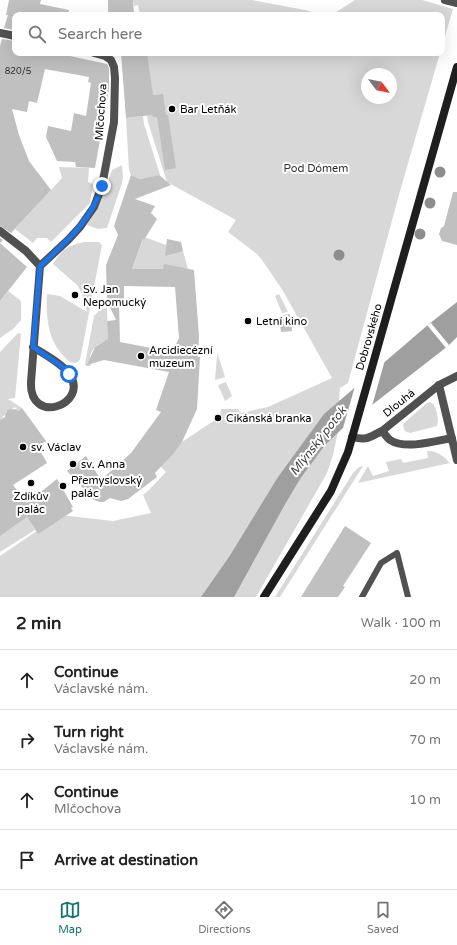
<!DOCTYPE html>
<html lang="en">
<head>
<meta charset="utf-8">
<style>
	body { margin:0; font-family:"Varela Round",sans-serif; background:#f6f6f6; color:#222 }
	.compass { position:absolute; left:361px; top:68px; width:36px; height:36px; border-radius:50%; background:#fff; box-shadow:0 4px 16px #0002; rotate:122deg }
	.stop { position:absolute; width:12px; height:12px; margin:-9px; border:3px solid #1a73e8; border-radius:50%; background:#fff }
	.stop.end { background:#1a73e8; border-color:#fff; box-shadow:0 1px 4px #0008 }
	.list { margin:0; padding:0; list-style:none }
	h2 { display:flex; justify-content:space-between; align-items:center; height:52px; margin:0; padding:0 16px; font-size:17px }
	h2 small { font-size:13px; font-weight:400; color:#767676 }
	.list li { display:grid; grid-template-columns:26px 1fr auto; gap:12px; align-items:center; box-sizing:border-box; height:60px; padding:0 16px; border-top:1px solid #e0e0e0 }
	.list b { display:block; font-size:15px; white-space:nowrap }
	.list p { margin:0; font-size:13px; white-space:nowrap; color:#767676 }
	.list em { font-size:13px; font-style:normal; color:#767676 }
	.icon { flex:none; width:22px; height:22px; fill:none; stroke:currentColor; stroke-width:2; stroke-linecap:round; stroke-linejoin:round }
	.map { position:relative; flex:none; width:457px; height:597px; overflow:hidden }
	.search { position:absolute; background:#fff; box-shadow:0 4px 16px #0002; left:12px; right:12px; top:12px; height:44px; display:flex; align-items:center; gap:10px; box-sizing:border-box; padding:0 14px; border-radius:8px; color:#767676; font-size:15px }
	.sheet { height:292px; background:#fff }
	nav { display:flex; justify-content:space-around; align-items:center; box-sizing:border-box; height:56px; border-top:1px solid #e0e0e0; background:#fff; font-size:11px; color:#767676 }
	nav a { display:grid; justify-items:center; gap:2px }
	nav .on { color:#0f766e }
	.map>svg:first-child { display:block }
</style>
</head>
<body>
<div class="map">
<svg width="457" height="597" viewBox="0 0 457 597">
	<rect width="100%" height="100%" fill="#fff"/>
	<!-- green -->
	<path fill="#d8d8d8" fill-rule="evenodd" d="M133,0H252L305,10L324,15H140L138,5L134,6Z
		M355,0H422L453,9L442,46V15H327L333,14Z
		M147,53H440L400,191L348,383L340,388L339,399L343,408L333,455L327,473L256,597H0V556L60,515L113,521L151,513L143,495L150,489L166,472L160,466L182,442L218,418H220L221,409H238L241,413L268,407L332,378L283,291L262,260L257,254L228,232L236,220L167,182L148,122L146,104ZM367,74H391V98H367Z
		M143,116L144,124L160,175L140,179L131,175L129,170L126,118Z
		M122,165L123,177L122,183L107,228L98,229L87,225L98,208L112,170Z
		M59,167L89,168L88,182L93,184L90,203L51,242L47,238H37L33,243L15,229L62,178Z
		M144,237L183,251L188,269H132Z
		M84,242H99L102,245L80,360L76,363C69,363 65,358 61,353C47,336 46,315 47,294L60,296L87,312L82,294L78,286L53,264C62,249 67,246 84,242Z
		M8,291L21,301V320L13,329L0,338V301Z
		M279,294L288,312L282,313L275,296Z
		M107,308L108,341C95,343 87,353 91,366H86L85,364L94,316L101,309Z
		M18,333L21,334L15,398L8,399L22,408L18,411L15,407L12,409L13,411H11V410L6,411V413L7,414L6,416L5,415L2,417L3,418L0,424V352Z
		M217,352L225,377L215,380L217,356Z
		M226,382L232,396L225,401L218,385Z
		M430,402L433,404C437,409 439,420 437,426L410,433L405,431L403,426L404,423L427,403Z
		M427,451C436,450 444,456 450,463L358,483L368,466L373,476L389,471L386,462L401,459L403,463L428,458Z
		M363,466L280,597H275L353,473L359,467Z
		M27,517L35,530L0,552V535Z"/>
	<!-- water -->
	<path fill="#9f9f9f" d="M457,302V337L448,346L345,426L325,445L300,479L284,506L234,597H201L229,557L278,477L324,414L429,324Z"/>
	<!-- pier -->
	<path fill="#fff" d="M431,323L449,345L446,348L427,325Z
		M385,360L372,406L343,428L355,386Z"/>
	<!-- building -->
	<path fill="#c0c0c0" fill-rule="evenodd" d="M9,0H41L40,4L69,10L68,15H15V30L4,28L8,15H6Z
		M108,0H133L134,15H108Z
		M2,39L15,41V53H56L107,64L109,68V89L95,168L76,167L75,162L57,161L46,137L48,126L71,131L74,113L86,116L91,83L88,82L89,77L45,69L37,103L29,101L27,112L12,109L19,135L29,161L51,190L11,233L0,226V46Z
		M121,53H147L153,95L163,94L166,115H168L176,168L165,170L157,117H153L152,115L126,118Z
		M131,175L140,179L159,175L171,185L135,199L155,206L151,213L157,219L144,240L143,239L132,269H163L164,264L194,270L199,336L198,357H200L197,409L182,442L173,454L155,473L157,477L128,499L121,501L110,498L104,502H100L94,500L67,471L86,456L101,480L131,453L161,412L156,410L169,372L104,360L87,365L95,347L108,339L107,321L116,320L107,301L106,265L118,235L114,226ZM124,286L175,287L179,338L172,352L120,342L119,301H124Z
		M453,192H457V245L442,241L439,234L441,228L444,226Z
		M0,238L3,240L0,243L27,267L0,301Z
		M167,239L181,242L183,251L165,256Z
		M290,314L292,331L281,332L279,316Z
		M22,408L46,441L38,447L47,463L13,485L27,503L57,479L73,507L71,508L73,511L38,534L27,517L0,536V420L5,417L7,410L16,409L18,411Z
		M345,526L371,543L343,586L345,587L338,597H301Z"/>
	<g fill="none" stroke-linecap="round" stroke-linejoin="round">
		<!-- lane -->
		<path stroke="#515151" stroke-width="6" d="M362,597L381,563L397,553L408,597"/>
		<!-- street -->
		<path stroke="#515151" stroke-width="8" d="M445,0L457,3
			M0,33L15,36
			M0,231L26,251L40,266
			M33,347C44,354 63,364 70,375C89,405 29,426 31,382C34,343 37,304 40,266L68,240L80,227L94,207L102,186L114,122L115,78L114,67L111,60L105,56L94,53
			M439,385L457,460
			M382,431C385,434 387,438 390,440C405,450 436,441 452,438
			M352,437C367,441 369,437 382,431L439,385L457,376"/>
		<!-- secondary -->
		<path stroke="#1e1e1e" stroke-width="8" d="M264,597L331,491L348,452L457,67"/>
	</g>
	<!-- trees -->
	<g fill="#8d8d8d">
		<circle cx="440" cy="172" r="5.5"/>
		<circle cx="430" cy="203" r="5.5"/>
		<circle cx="420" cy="234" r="5.5"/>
		<circle cx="339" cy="255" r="5.5"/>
	</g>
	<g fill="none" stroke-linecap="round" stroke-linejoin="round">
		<!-- route -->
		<path stroke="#1a73e8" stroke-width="5" d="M69,374L60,365L33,347L40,266C66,242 91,221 102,186"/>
	</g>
	<!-- markers -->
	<g fill="#000" stroke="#fff" stroke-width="1.5">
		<circle cx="172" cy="109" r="4"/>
		<circle cx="75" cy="295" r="4"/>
		<circle cx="248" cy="321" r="4"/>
		<circle cx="141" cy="356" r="4"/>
		<circle cx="218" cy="418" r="4"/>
		<circle cx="23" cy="447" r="4"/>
		<circle cx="73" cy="464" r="4"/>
		<circle cx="31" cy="483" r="4"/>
		<circle cx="63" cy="486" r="4"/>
	</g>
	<g text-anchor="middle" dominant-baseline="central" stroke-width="4" stroke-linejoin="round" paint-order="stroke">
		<!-- number labels -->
		<g font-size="9" fill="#303030">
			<text x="18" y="71">820/5</text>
		</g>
		<!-- poi labels -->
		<g font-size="11" fill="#000" stroke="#fff" text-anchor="start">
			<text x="180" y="109">Bar Letňák</text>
			<text x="83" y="289">Sv. Jan<tspan x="83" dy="13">Nepomucký</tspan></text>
			<text x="256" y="321">Letní kino</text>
			<text x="149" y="350">Arcidiecézní<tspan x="149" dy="13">muzeum</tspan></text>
			<text x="226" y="418">Cikánská branka</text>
			<text x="31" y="447">sv. Václav</text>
			<text x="81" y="464">sv. Anna</text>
			<text x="71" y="480">Přemyslovský<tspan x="71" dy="13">palác</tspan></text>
			<text x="31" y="496" text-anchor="middle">Zdíkův<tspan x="31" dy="13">palác</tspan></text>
		</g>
		<!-- street labels -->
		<g font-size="11" fill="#000" stroke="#fff">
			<text transform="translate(101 112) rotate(-86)">Mlčochova</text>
			<text transform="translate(369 337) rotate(-74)">Dobrovského</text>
			<text transform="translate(399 403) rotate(-39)">Dlouhá</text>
		</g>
		<!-- park labels -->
		<g font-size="11" fill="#2f2f2f" stroke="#fff">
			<text x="316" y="168">Pod Dómem</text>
		</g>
		<!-- water labels -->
		<g font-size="12" font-style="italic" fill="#404040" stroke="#fff">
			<text transform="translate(318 441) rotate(-52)">Mlýnský potok</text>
		</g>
	</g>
</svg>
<svg class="compass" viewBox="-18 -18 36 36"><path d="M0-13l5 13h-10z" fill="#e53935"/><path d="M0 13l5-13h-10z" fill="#767676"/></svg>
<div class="stop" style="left:69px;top:374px"></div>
<div class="stop end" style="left:102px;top:186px"></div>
<div class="search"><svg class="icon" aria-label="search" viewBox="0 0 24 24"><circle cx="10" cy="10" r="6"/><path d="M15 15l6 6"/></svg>Search here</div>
</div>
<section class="sheet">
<h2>2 min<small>Walk · 100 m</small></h2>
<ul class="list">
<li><svg class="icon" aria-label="ahead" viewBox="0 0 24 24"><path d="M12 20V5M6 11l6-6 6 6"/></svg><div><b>Continue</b><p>Václavské nám.</p></div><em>20 m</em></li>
<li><svg class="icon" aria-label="right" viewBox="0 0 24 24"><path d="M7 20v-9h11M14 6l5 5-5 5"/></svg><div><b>Turn right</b><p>Václavské nám.</p></div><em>70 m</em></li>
<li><svg class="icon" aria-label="ahead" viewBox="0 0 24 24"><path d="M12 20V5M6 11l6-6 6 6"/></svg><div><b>Continue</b><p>Mlčochova</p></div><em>10 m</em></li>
<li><svg class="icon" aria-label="arrive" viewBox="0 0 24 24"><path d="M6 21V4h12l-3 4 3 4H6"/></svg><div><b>Arrive at destination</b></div></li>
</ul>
</section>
<nav>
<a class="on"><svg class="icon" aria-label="map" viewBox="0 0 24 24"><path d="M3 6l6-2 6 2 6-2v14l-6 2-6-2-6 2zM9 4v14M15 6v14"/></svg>Map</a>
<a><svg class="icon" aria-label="directions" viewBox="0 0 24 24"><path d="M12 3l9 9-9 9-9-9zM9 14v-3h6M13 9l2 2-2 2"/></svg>Directions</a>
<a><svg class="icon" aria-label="saved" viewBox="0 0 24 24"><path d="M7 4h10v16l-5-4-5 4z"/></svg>Saved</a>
</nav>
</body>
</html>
